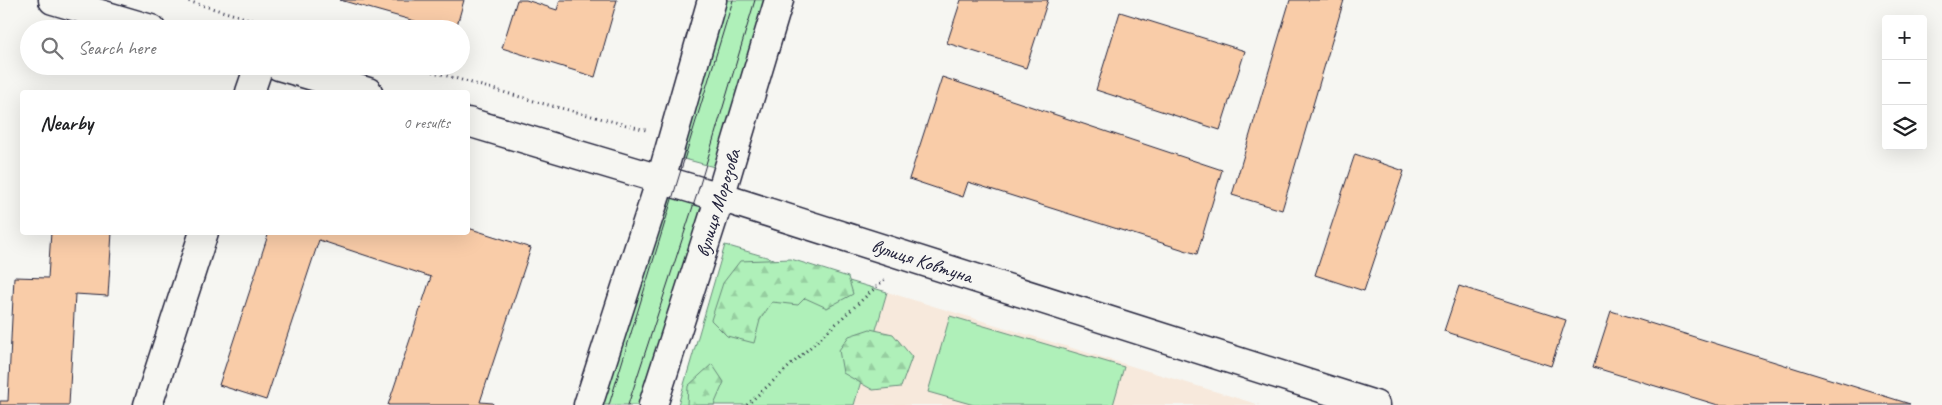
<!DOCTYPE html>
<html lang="en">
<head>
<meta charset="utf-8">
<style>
	body { margin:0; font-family:Caveat,sans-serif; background:#f2f2f2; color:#202124 }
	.controls { position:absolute; right:15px; top:15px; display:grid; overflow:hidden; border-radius:5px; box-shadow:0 5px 20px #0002 }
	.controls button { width:45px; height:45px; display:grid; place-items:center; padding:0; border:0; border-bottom:1px solid #e0e0e0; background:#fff; color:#202124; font:25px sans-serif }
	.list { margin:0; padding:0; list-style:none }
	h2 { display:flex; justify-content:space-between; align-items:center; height:65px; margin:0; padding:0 20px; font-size:21px }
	h2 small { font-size:16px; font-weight:400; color:#757577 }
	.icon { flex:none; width:28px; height:28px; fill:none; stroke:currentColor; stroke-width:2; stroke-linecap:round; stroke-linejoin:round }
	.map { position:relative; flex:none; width:1942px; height:405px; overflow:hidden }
	.search { position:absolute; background:#fff; box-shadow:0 5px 20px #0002; left:20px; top:20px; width:450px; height:55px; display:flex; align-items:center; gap:12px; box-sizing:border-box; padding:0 18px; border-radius:28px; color:#757577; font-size:19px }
	.panel { position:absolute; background:#fff; box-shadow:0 5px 20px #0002; left:20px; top:90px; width:450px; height:145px; border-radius:5px }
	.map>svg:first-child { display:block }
</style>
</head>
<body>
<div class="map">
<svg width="1942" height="405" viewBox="0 0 1942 405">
	<defs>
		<pattern id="forest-firs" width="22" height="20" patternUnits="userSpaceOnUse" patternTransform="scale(1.25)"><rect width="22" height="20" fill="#aff0b9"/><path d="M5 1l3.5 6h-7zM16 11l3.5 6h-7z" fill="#96cea0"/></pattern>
	</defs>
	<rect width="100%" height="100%" fill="#f6f6f2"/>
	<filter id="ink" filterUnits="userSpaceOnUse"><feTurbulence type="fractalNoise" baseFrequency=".02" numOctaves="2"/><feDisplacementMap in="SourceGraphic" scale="10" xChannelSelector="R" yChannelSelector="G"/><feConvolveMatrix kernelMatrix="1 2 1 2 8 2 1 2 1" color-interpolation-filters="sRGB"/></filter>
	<g filter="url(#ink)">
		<!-- built -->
		<path fill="#f7e9dc" d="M887,292L1260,405H854Z"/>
		<!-- green -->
		<path fill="#aff0b9" stroke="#68897a" d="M724,0H767L718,168L677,157Z
			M665,189L711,201L645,405H597Z
			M725,245L887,292L854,405H678Z
			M950,316L1124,367L1113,405H974L928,392Z"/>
		<!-- forest -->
		<path fill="url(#forest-firs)" stroke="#68897a" d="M791,259L848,277L853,294L827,308L805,298L798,305L772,302L760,320L754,343L727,336L711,320L723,283L740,261Z
			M870,329L893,334L912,357L901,387L873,390L843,373L839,350L849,336Z
			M712,364L724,382L714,405H687L688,386Z"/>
		<!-- building -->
		<path fill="#f9cca8" stroke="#22223b" d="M340,0H464L456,29H443Z
			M517,0H526L557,10L560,0H617L595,77L502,48Z
			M961,0H1048L1026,68L947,43Z
			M1290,0H1344L1282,210L1232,195Z
			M1120,12L1245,51L1220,130L1096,90Z
			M942,77L1222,170L1197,254L968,182L963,197L909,179Z
			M1355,154L1404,171L1364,291L1315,275Z
			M468,228L531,248L480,402L493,403L492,405H388L431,277L319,240L266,400L219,385L269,232H468Z
			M51,232H112L108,296L75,294L69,405H0V401H8L14,277L48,278Z
			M1459,286L1566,320L1551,366L1444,331Z
			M1611,311L1910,404L1718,405L1593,367Z"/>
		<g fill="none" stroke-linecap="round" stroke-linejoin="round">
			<defs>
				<path id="street" d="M250,92L259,66
					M720,197L1375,405
					M148,405L204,232"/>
				<path id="secondary" d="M53,0L151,29
					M279,66L368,92
					M468,122L720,197
					M588,405L661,179L712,0
					M653,405L720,197L779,0"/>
			</defs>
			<!-- street casing -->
			<use href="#street" stroke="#22223b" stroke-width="31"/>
			<!-- secondary casing -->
			<use href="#secondary" stroke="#22223b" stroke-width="31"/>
			<!-- path -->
			<path stroke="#22223b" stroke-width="3" stroke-dasharray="1 4" stroke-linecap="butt" d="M184,0L283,29
				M413,66L541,103L646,130
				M747,405L885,279"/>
			<!-- street -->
			<use href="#street" stroke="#f6f6f2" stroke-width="28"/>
			<!-- secondary -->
			<use href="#secondary" stroke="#f6f6f2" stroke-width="28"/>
			<!-- tram -->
			<path stroke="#22223b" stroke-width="1" d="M609,405L733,0
				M628,405L698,191L755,0"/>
		</g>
	</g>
	<g text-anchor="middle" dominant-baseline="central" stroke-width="4" stroke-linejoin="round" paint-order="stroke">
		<!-- street labels -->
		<g font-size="20" fill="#22223b" stroke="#f6f6f2">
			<text transform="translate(718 203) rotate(-73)">вулиця Морозова</text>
			<text transform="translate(922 261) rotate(18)">вулиця Ковтуна</text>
		</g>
	</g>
</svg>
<div class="controls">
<button>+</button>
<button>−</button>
<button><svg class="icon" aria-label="layers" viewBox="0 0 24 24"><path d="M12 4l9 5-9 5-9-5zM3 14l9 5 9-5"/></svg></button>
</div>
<div class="search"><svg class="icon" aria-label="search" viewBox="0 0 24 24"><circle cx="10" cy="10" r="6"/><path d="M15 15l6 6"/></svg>Search here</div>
<section class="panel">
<h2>Nearby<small>0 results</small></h2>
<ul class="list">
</ul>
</section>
</div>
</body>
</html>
